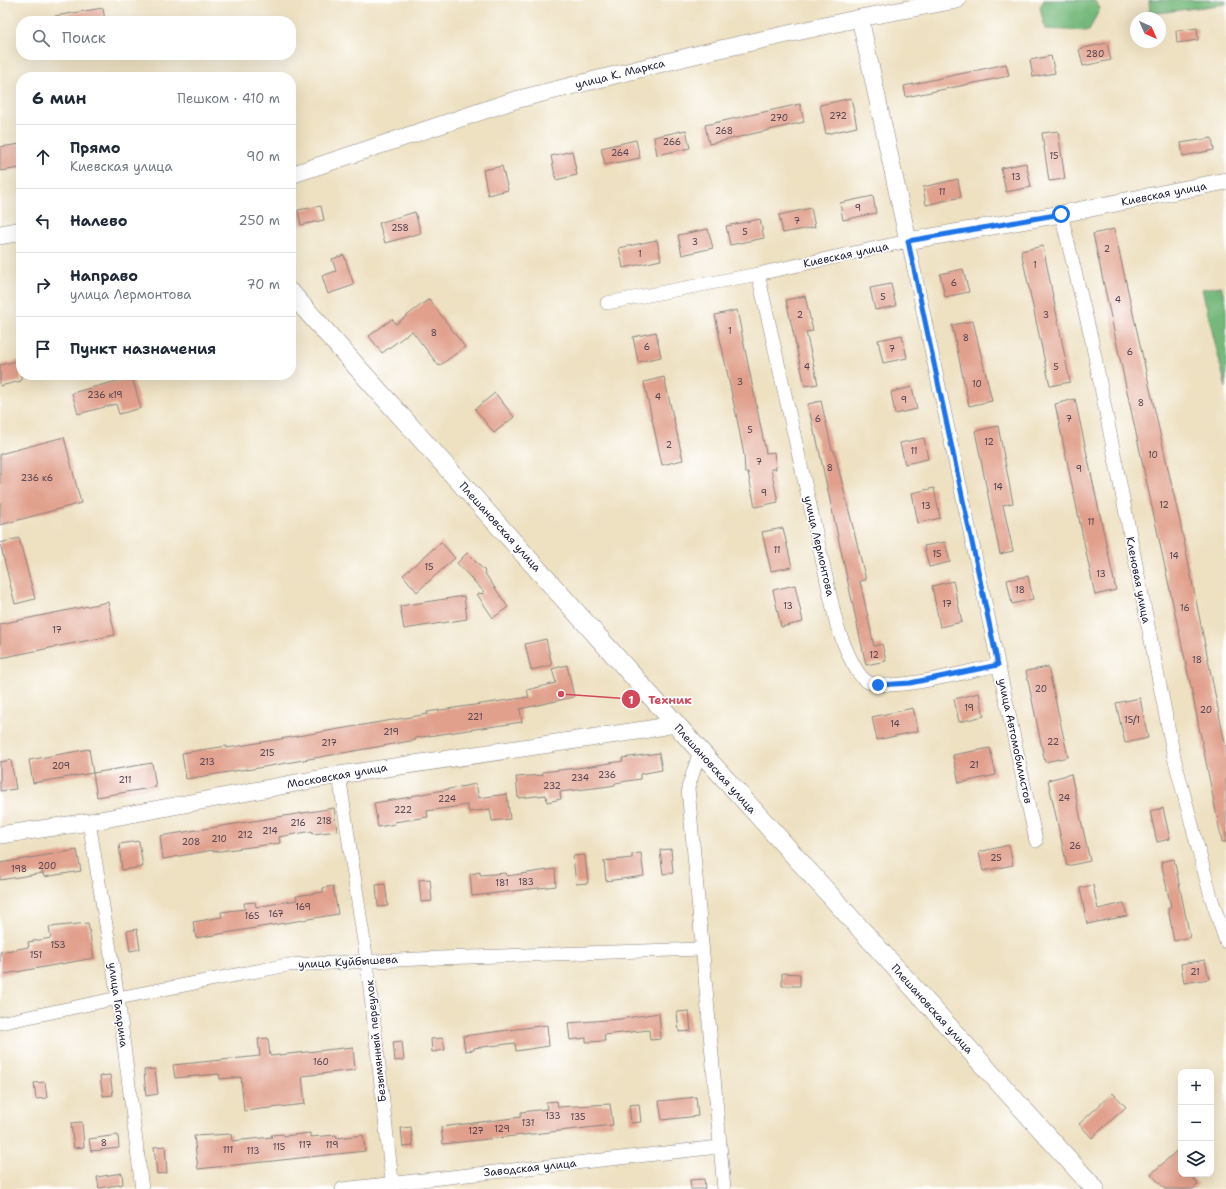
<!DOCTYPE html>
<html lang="ru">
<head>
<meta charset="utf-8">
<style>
	body { margin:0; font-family:"Shantell Sans",sans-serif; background:#f6f6f7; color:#1f2937 }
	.controls { position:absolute; right:12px; bottom:12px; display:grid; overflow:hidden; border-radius:8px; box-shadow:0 4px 16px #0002 }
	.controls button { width:36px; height:36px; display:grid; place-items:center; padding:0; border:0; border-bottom:1px solid #e0e1e3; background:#fff; color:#1f2937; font:20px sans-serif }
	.compass { position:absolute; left:1130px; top:12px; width:36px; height:36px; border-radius:50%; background:#fff; box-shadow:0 4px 16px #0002; rotate:135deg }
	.stop { position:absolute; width:12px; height:12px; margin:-9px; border:3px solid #1a73e8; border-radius:50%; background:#fff }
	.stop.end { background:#1a73e8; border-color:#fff; box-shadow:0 1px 4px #0008 }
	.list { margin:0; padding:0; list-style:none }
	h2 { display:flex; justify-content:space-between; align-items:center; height:52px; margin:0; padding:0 16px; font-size:17px }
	h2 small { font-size:13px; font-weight:400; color:#747a83 }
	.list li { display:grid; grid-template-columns:26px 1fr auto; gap:12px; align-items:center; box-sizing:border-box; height:64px; padding:0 16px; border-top:1px solid #e0e1e3 }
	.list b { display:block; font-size:15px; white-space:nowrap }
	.list p { margin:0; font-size:13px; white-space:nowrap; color:#747a83 }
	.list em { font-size:13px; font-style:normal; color:#747a83 }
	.icon { flex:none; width:22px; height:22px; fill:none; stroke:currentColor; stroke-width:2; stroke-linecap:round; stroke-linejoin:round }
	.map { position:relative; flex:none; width:1226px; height:1189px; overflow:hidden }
	.search { position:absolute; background:#fff; box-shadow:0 4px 16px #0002; left:16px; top:16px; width:280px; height:44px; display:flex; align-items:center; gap:10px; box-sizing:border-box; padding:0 14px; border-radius:16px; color:#747a83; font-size:15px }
	.panel { position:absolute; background:#fff; box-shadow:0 4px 16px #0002; left:16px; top:72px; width:280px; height:308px; border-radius:16px }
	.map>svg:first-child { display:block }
</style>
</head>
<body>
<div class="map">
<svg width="1226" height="1189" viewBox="0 0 1226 1189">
	<rect width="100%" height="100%" fill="#fff"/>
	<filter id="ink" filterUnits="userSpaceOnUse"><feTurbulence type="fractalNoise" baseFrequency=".025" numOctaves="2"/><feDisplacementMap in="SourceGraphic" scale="8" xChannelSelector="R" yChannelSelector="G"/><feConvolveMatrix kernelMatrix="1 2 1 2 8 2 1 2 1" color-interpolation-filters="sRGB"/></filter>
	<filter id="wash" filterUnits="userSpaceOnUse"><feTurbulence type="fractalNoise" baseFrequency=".012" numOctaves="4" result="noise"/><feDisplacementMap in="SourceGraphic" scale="16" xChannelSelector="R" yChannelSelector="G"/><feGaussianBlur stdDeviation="0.9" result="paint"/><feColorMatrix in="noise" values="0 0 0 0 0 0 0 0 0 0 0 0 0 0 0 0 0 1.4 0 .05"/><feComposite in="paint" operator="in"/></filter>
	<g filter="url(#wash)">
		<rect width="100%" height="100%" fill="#eee1c2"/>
		<!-- forest -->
		<path fill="#75b87a" stroke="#4c6d5a" d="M1044,0H1094L1100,8L1089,31L1045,29L1040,7Z
			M1149,0H1226V4L1150,14Z
			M1221,286L1226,301V388L1202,289Z"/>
		<g id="blocks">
			<!-- building -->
			<path fill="#e1a08c" d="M103,8L105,21H56L55,16Z
				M1197,28L1198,40L1177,43L1176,31Z
				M1107,43L1111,60L1083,66L1079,49Z
				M1051,56L1055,73L1033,77L1030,60Z
				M1006,64L1009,76L906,97L904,86Z
				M851,98L857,127L826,134L820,105Z
				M800,104L804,122L709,144L705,125Z
				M686,130L690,148L657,155L654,137Z
				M1058,131L1065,179L1049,181L1042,133Z
				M1212,138L1214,150L1183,156L1181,143Z
				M636,140L640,158L605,165L601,148Z
				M21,144V168L0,171V147Z
				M572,151L577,175L556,180L551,156Z
				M1026,163L1031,187L1006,192L1001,168Z
				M502,166L508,190L488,195L483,170Z
				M958,179L961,197L926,205L923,187Z
				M873,196L876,213L843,220L840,203Z
				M321,206L324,220L301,225L298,210Z
				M811,208L815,227L783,233L779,215Z
				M415,212L421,233L385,243L379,223Z
				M760,219L764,238L730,245L726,226Z
				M708,229L713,248L682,255L678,235Z
				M1114,229L1180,522L1226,748V842H1222L1192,692L1093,234Z
				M657,240L661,260L623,268L619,248Z
				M1043,246L1070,382L1050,386L1021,251Z
				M344,255L354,285L328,294L322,276L336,271L332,259Z
				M963,269L969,292L945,297L940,274Z
				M891,284L896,306L875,310L870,288Z
				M805,296L813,331L806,332L818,384L805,386L786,300Z
				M429,299L465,347L439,366L412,331L382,353L369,336L392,319L396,324Z
				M737,310L766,453L774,452L776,469H771L778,502L755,507L748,472L745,473L744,455L736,414L715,315Z
				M973,321L992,401L969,406L952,325Z
				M656,332L661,357L638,362L633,337Z
				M902,335L907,358L883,363L878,340Z
				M21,360V381L0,386V365Z
				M132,377L141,408L119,414L116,404L78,414L72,393Z
				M664,377L683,460L662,465L644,382Z
				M912,387L917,409L895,414L891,392Z
				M495,393L514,417L494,433L475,409Z
				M1075,399L1116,590L1095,595L1055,404Z
				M821,401L832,450H834L866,580L860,581L874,646L882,644L886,661L866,665L816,436H815L808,404Z
				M998,426L1013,503L1003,505L1013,551L1000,554L975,431Z
				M64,437L81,503L0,525V454Z
				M924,438L928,459L905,464L900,443Z
				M934,488L940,518L918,523L912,493Z
				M783,528L792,567L771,571L762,532Z
				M19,538L35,599L15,604L0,543Z
				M441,542L455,558L417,592L403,575Z
				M945,542L950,562L929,567L924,546Z
				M467,553L485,571L484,572L508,607L493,618L477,594L485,593L457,563Z
				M1028,576L1033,599L1012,604L1007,580Z
				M953,581L962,622L940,627L932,586Z
				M795,585L803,622L781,627L773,590Z
				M464,596L467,619L404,629L400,606Z
				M108,602L115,635L0,658V624Z
				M546,639L552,665L531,670L525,644Z
				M567,665L574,697L520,709L522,722L415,738L416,740L247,770V769L186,779L182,753L227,746V748L428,714L427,712L529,697L527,690L556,683L552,669Z
				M1048,667L1068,757L1045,762L1026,671Z
				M979,693L984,716L959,722L954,699Z
				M1140,698L1148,738L1125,743L1116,703Z
				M913,708L918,731L877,740L872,717Z
				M990,748L996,775L959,783L953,755Z
				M89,749L93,773L33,783L29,760Z
				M659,753L662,770L640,774V779L615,783V785L602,787L560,792L561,799L547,802L546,795L518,798L516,777L543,775L542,772L585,767L623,761L622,758Z
				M11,760L16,789L0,791V762Z
				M152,763L156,787L97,797L93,773Z
				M1071,774L1090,861L1067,866L1048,780Z
				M476,784L479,798L507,794L510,819L492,821L490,809L469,812L467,805L427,811L428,817L394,822L395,824L378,827L374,803L411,797V796Z
				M334,808L337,831L313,834L312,831L279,837L280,843L213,852V850L163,859L160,836Z
				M1163,808L1170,839L1157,842L1150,811Z
				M139,841L143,867L122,870L119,844Z
				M1009,845L1013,865L983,871L979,852Z
				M671,849L673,873L663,874L660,850Z
				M77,850L81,871L44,877L43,873L0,880V863Z
				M641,853L644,876L606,881L604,861L632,858V854Z
				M585,855L588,883L576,884L573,856Z
				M1174,859L1190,937L1174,941L1168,908L1171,907L1161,862Z
				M555,869L556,886L472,896L470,874L480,872V875L506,873L507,876Z
				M430,879L432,901L421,902L419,880Z
				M385,884L388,906L378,907L376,885Z
				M1093,885L1098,909L1124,903L1127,916L1087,924L1080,888Z
				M333,886L338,914L196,938L193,922L222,917L221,912L245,909L244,903L255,902L256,907L297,900L296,896L323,892V888Z
				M88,923L94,958L0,975V952L29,947L28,942L51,938L49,927Z
				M137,929L140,949L130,951L127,931Z
				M1205,960L1209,979L1184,983L1181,964Z
				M782,973L800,974V986H782Z
				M689,1011L691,1031L679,1032L677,1012Z
				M659,1013L661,1039L650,1040L649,1030L604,1035L605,1041L586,1042V1038L570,1040L568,1023L620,1019Z
				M547,1025L549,1046L516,1051L515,1043L474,1048V1050L465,1051L463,1036Z
				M268,1038L270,1056L353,1047L355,1070L302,1076L305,1104L244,1111L241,1077L220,1079L219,1074L175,1078L173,1065L260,1056L258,1039Z
				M443,1038L445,1050L432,1052L431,1039Z
				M402,1041L404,1060L395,1061L393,1042Z
				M155,1069L158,1094L146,1096L144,1070Z
				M110,1075L113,1095L103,1096L100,1076Z
				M45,1082L47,1098L36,1099L34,1083Z
				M1113,1093L1126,1107L1092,1138L1079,1124Z
				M696,1097L698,1116L662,1120L659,1101Z
				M557,1101L558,1107L610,1104L613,1125L443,1144L441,1127L521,1117V1112L547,1109L546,1102Z
				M639,1104L641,1122L631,1123L629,1105Z
				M82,1122L84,1147L74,1148L71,1123Z
				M411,1127L413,1146L403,1147L401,1128Z
				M310,1133V1137L336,1135L337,1138L363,1135L365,1151L198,1169L194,1136L231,1134L232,1141L272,1137L271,1135L283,1134L284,1136Z
				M118,1135L119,1148L91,1151L89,1139Z
				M165,1146L167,1173L157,1174L154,1147Z
				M1181,1147V1174H1189L1198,1184L1193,1189H1165L1151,1174Z
				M122,1173L123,1184L99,1188L97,1177Z
				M704,1179L705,1189H691L690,1180Z"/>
		</g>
	</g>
	<g filter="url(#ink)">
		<use href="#blocks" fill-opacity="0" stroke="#88827e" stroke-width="1"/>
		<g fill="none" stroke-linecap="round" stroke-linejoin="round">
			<defs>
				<path id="minor" d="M1061,214L1091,337L1174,757L1211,897L1226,942
					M758,274L837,626C843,641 854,675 868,682C891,693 972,670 998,665
					M607,303L758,274L908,241L1036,841
					M700,751L688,788L724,1189
					M339,775L367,962L393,1189
					M89,822L118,998L142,1189
					M0,1023L118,998L288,965L440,958L701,949
					M342,1189L719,1147"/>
				<path id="tertiary" d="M860,18L908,241L1061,214L1226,181
					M291,175L515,100L707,52L860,18L957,0
					M0,835L89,822L339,775L644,730L675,724"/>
				<path id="secondary" d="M0,235L21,231
					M291,293L700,751L1095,1189"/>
			</defs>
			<!-- minor casing -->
			<use href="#minor" stroke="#88827e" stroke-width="14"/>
			<!-- tertiary casing -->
			<use href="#tertiary" stroke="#88827e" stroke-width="18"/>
			<!-- secondary casing -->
			<use href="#secondary" stroke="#88827e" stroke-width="20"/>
			<!-- minor -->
			<use href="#minor" stroke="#fff" stroke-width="13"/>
			<!-- tertiary -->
			<use href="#tertiary" stroke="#fff" stroke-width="17"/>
			<!-- secondary -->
			<use href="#secondary" stroke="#fff" stroke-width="19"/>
		</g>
	</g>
	<g fill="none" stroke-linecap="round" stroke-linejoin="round" filter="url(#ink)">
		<!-- route -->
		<path stroke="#1a73e8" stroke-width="5" d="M878,685L910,683L998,665L908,241L1061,214"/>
	</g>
	<g text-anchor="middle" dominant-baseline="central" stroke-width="3.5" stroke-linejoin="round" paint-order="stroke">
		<!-- number labels -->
		<g font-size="9" fill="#52424f">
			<text x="1095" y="54">280</text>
			<text x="838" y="116">272</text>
			<text x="779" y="118">270</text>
			<text x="724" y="131">268</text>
			<text x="672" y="142">266</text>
			<text x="620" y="153">264</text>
			<text x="1054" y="156">15</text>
			<text x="1016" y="177">13</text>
			<text x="942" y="192">11</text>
			<text x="858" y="208">9</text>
			<text x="797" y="221">7</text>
			<text x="400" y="228">258</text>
			<text x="745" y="232">5</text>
			<text x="695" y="242">3</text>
			<text x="1107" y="249">2</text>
			<text x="640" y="254">1</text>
			<text x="1035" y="265">1</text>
			<text x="954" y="283">6</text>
			<text x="883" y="297">5</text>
			<text x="1118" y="300">4</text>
			<text x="800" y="315">2</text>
			<text x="1046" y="315">3</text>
			<text x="730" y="331">1</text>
			<text x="434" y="333">8</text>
			<text x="966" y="338">8</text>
			<text x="647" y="347">6</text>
			<text x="892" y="349">7</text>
			<text x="1130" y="352">6</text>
			<text x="807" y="367">4</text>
			<text x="1056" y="367">5</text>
			<text x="740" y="382">3</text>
			<text x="977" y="384">10</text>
			<text x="105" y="395">236 к19</text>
			<text x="658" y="397">4</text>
			<text x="904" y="400">9</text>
			<text x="1141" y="403">8</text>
			<text x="818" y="419">6</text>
			<text x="1069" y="419">7</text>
			<text x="750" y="430">5</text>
			<text x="989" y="442">12</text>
			<text x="669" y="445">2</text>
			<text x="914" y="451">11</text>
			<text x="1153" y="455">10</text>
			<text x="759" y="462">7</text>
			<text x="830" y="468">8</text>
			<text x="1079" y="469">9</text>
			<text x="37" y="478">236 к6</text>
			<text x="998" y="487">14</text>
			<text x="764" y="493">9</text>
			<text x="1164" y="505">12</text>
			<text x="926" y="506">13</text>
			<text x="1091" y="522">11</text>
			<text x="777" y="550">11</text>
			<text x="937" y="554">15</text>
			<text x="1174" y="556">14</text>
			<text x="429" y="567">15</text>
			<text x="1101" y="574">13</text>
			<text x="1020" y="590">18</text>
			<text x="947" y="604">17</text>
			<text x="788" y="606">13</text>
			<text x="1185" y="608">16</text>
			<text x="57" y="630">17</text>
			<text x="874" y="655">12</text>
			<text x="1197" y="660">18</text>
			<text x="1041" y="689">20</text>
			<text x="969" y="708">19</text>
			<text x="1206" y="710">20</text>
			<text x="475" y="717">221</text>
			<text x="1132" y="720">15/1</text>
			<text x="895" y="724">14</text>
			<text x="391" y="732">219</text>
			<text x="1053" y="742">22</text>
			<text x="329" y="743">217</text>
			<text x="267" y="753">215</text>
			<text x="207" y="762">213</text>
			<text x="974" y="765">21</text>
			<text x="61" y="766">209</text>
			<text x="607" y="775">236</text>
			<text x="580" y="778">234</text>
			<text x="125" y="780">211</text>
			<text x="552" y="786">232</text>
			<text x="1064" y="798">24</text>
			<text x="447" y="799">224</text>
			<text x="403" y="810">222</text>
			<text x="324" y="821">218</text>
			<text x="298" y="823">216</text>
			<text x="270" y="831">214</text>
			<text x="245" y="835">212</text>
			<text x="219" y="839">210</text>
			<text x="191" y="842">208</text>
			<text x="1075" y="846">26</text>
			<text x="996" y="858">25</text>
			<text x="47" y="866">200</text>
			<text x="19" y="869">198</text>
			<text x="526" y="882">183</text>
			<text x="502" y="883">181</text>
			<text x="303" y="907">169</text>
			<text x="276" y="914">167</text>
			<text x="252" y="916">165</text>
			<text x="58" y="945">153</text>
			<text x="36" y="955">151</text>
			<text x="1195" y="972">21</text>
			<text x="321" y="1062">160</text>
			<text x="553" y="1116">133</text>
			<text x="578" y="1117">135</text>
			<text x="528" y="1123">131</text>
			<text x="502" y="1129">129</text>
			<text x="476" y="1131">127</text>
			<text x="104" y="1143">8</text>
			<text x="305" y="1145">117</text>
			<text x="332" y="1145">119</text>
			<text x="279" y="1147">115</text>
			<text x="228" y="1150">111</text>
			<text x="253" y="1151">113</text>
		</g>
		<!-- street labels -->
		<g font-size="11" fill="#22223b" stroke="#fff">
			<text transform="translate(620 74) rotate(-14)">улица К. Маркса</text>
			<text transform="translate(1164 194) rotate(-11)">Киевская улица</text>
			<text transform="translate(846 255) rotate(-12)">Киевская улица</text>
			<text transform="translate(500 527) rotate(48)">Плешановская улица</text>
			<text transform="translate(819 546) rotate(77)">улица Лермонтова</text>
			<text transform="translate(1138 580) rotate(79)">Кленовая улица</text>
			<text transform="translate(1015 741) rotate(78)">улица Автомобилистов</text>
			<text transform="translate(715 769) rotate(48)">Плешановская улица</text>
			<text transform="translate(337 776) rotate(-10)">Московская улица</text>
			<text transform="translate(348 962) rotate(-3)">улица Куйбышева</text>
			<text transform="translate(118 1005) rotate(82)">улица Гагарина</text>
			<text transform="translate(932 1009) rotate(48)">Плешановская улица</text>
			<text transform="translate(376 1041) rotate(-96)">Безымянный переулок</text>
			<text transform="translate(530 1168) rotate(-6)">Заводская улица</text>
		</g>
	</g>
	<!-- callouts -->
	<path fill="none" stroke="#d1495b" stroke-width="1.5" d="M561 694L631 699"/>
	<g fill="#d1495b" stroke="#fff" stroke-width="1.5">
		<circle cx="561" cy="694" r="4"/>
		<circle cx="631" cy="699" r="10"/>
	</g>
	<g font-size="12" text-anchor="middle" font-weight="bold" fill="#fff">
		<text x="631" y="704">1</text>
	</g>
	<g font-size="12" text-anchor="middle" font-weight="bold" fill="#d1495b" stroke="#fff" stroke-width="3.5" stroke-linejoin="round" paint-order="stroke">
		<text x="670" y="704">Техник</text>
	</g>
</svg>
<div class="controls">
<button>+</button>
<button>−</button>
<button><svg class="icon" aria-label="layers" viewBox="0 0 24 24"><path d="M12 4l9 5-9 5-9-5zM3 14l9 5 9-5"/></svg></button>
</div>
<svg class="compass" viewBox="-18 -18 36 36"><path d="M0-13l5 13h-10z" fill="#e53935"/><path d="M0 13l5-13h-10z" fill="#747a83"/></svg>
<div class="stop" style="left:1061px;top:214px"></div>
<div class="stop end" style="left:878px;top:685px"></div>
<div class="search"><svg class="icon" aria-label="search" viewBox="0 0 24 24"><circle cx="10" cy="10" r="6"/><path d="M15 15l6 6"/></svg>Поиск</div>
<section class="panel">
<h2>6 мин<small>Пешком · 410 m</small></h2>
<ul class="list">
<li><svg class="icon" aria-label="ahead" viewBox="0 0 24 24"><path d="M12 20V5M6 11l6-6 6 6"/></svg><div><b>Прямо</b><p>Киевская улица</p></div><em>90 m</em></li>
<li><svg class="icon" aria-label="left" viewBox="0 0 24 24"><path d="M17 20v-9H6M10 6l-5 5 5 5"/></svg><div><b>Налево</b></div><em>250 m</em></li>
<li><svg class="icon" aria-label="right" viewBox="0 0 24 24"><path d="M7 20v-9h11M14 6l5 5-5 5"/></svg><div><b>Направо</b><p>улица Лермонтова</p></div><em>70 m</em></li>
<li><svg class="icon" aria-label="arrive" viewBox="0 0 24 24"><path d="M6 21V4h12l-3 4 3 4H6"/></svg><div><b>Пункт назначения</b></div></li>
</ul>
</section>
</div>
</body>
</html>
